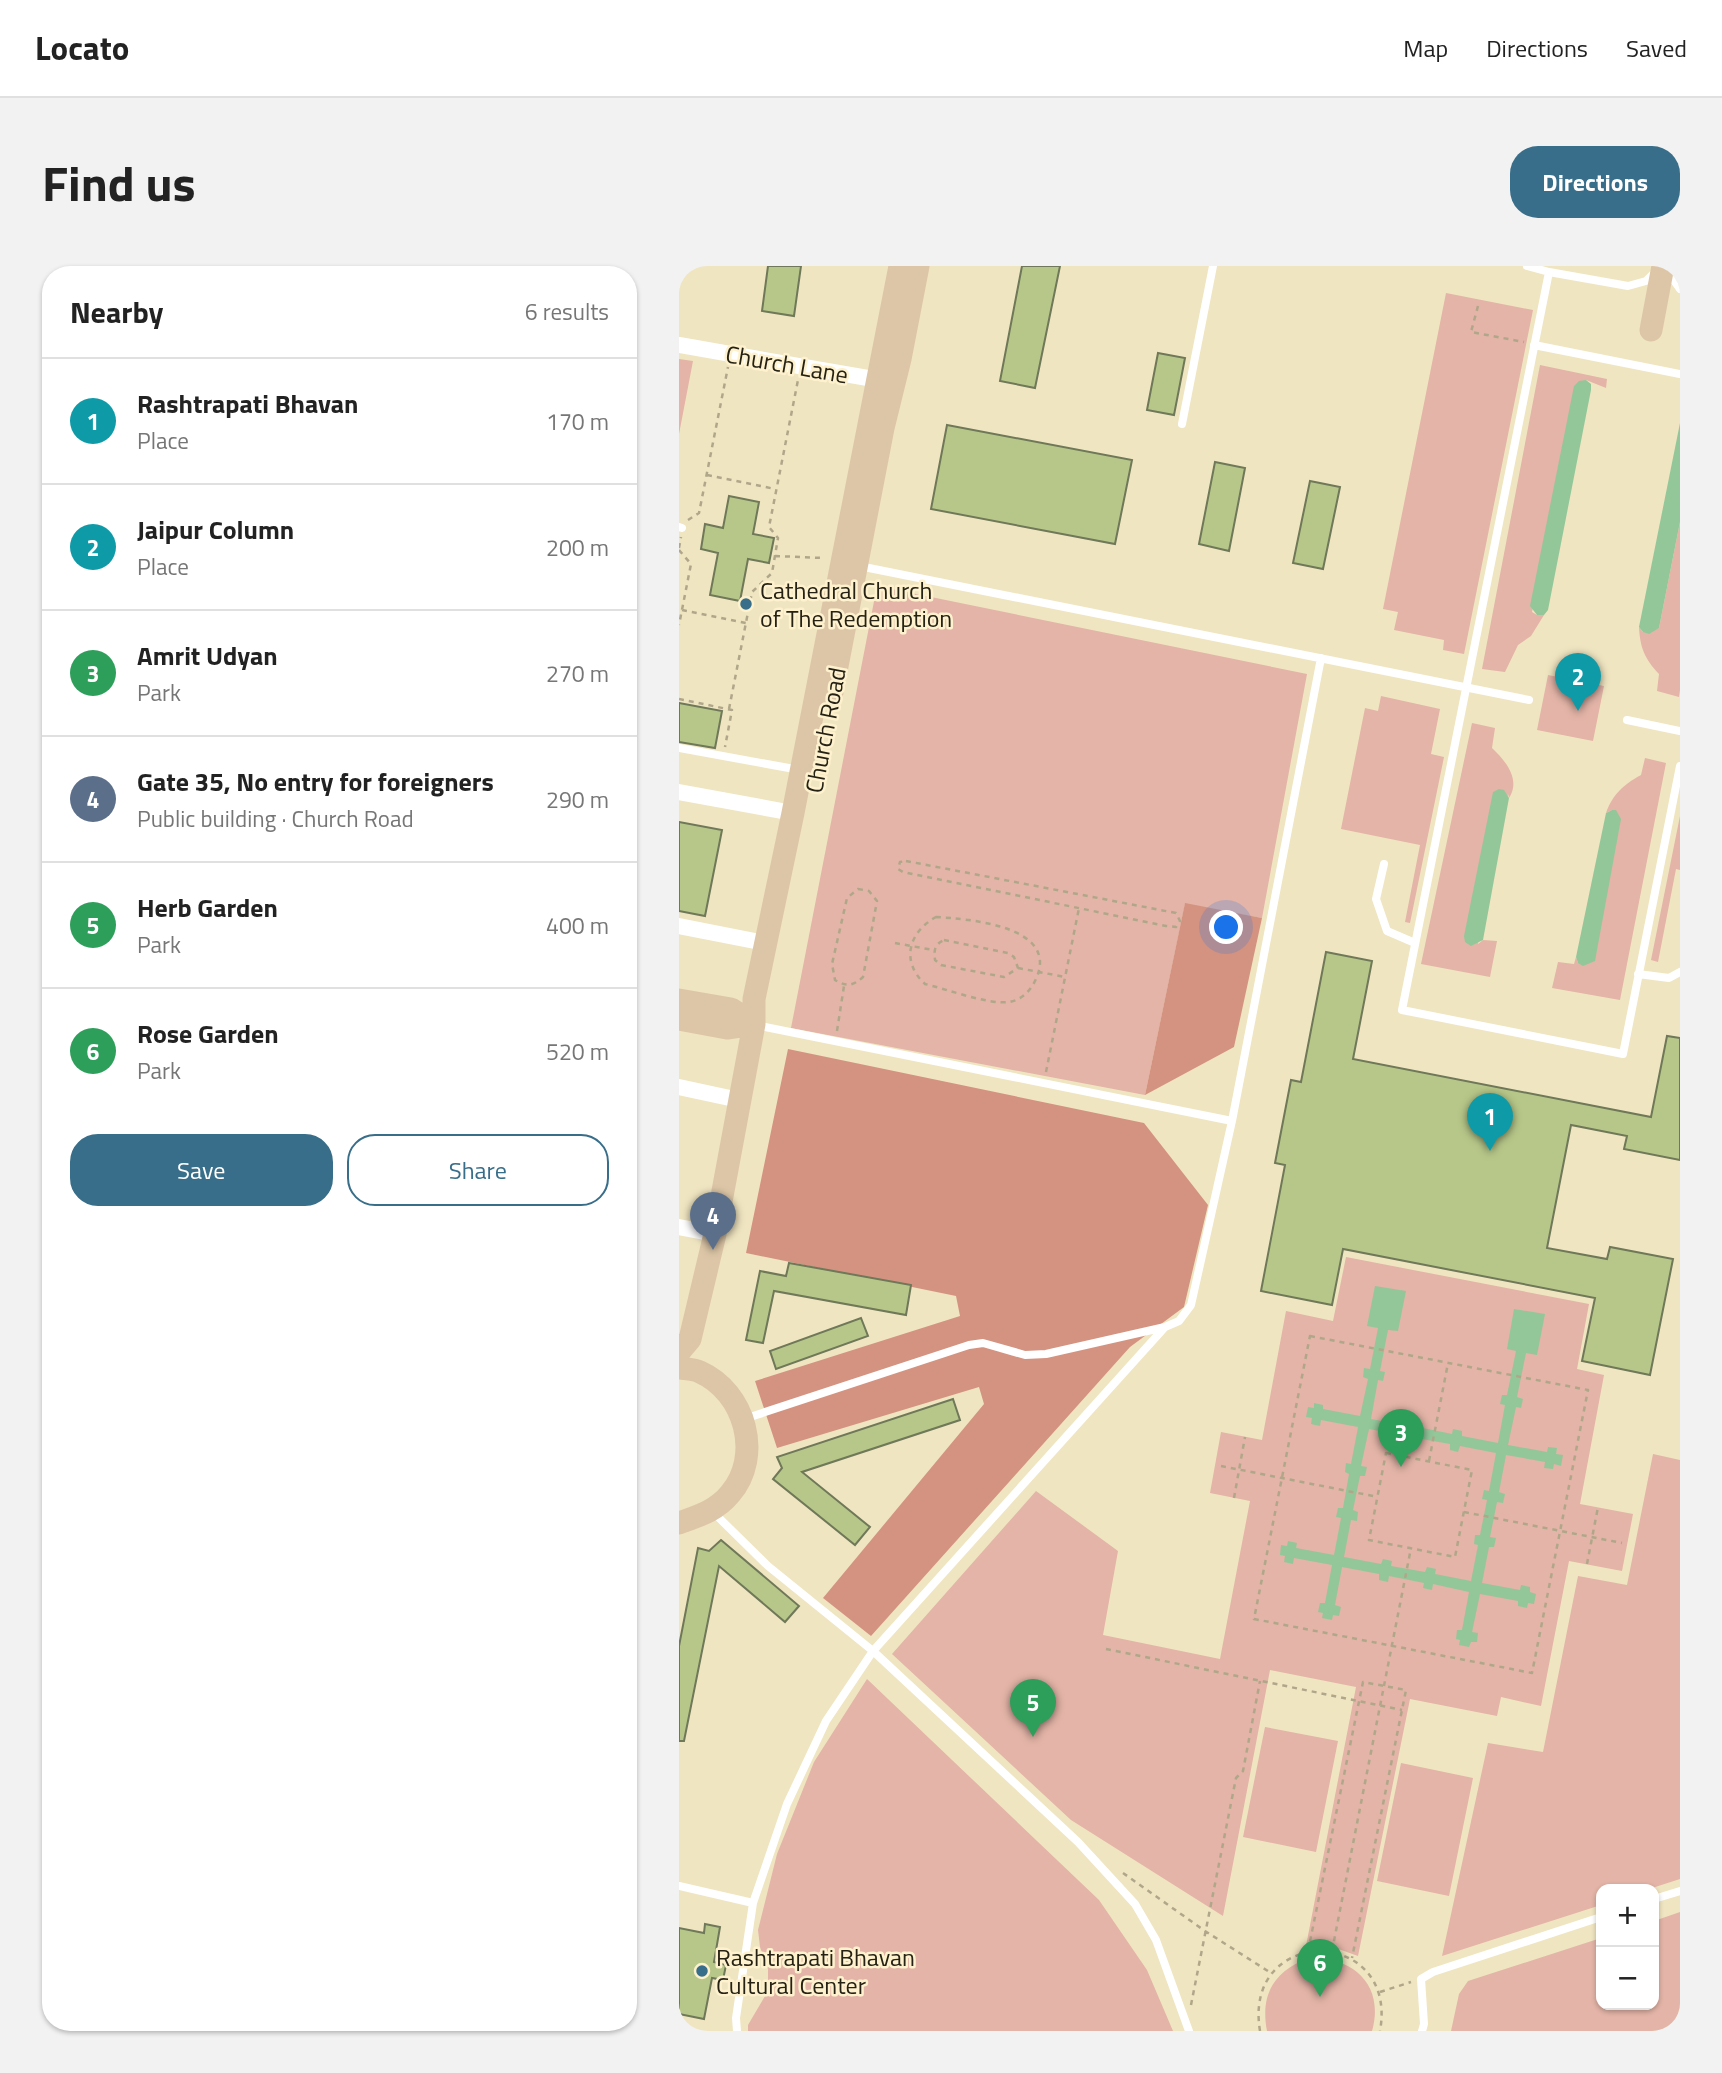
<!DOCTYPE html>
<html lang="en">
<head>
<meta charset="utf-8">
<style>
	body { margin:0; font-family:"Titillium Web",sans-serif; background:#f2f2f2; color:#222 }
	.controls { position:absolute; right:21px; bottom:21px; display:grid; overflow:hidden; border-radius:14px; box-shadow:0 2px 5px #0004 }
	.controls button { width:63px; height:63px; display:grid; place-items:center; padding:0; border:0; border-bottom:2px solid #e0e0e0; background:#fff; color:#222; font:35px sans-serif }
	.you { position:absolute; left:548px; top:662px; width:24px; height:24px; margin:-18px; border:5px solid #fff; border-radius:50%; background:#1a73e8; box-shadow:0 0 0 10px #1a73e833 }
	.badge { display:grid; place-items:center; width:46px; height:46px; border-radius:50%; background:#386e89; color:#fff; font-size:23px; font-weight:700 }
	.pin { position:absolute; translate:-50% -58px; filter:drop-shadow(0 2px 4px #0008) }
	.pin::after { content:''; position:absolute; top:37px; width:24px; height:21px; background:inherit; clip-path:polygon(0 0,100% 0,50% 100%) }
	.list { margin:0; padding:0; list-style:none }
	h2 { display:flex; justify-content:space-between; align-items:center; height:91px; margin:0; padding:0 28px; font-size:30px }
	h2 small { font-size:23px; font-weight:400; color:#767676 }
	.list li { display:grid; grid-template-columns:46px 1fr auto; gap:21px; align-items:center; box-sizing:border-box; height:126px; padding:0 28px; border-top:2px solid #e0e0e0 }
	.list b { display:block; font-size:26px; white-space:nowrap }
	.list p { margin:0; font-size:23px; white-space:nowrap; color:#767676 }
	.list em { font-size:23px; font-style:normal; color:#767676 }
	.actions { display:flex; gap:14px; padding:21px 28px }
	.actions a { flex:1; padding:16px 0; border:2px solid #386e89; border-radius:28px; text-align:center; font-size:24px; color:#386e89 }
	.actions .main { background:#386e89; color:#fff }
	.map { position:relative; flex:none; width:1001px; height:1765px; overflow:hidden; border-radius:28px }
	header { display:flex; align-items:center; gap:42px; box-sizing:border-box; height:98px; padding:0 35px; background:#fff; border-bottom:2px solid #e0e0e0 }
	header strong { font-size:33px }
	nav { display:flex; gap:38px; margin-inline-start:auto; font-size:24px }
	.intro { display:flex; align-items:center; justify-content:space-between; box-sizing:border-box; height:168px; padding:0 42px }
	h1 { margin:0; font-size:49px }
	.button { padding:18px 32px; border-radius:28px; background:#386e89; color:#fff; font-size:24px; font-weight:700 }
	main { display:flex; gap:42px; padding:0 42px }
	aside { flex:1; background:#fff; border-radius:28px; box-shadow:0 2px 5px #0004 }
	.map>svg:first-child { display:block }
</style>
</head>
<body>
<header>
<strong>Locato</strong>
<nav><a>Map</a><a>Directions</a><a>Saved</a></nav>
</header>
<div class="intro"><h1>Find us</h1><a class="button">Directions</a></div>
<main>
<aside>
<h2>Nearby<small>6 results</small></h2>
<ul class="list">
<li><span class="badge" style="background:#0f9aa8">1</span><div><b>Rashtrapati Bhavan</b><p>Place</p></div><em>170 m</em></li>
<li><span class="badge" style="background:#0f9aa8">2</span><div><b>Jaipur Column</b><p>Place</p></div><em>200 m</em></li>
<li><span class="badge" style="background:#2e9e5b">3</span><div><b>Amrit Udyan</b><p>Park</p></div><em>270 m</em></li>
<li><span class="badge" style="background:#5c6f8a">4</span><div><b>Gate 35, No entry for foreigners</b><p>Public building · Church Road</p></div><em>290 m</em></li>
<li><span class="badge" style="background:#2e9e5b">5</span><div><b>Herb Garden</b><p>Park</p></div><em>400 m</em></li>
<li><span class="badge" style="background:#2e9e5b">6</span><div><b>Rose Garden</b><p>Park</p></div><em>520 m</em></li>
</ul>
<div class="actions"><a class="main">Save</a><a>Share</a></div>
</aside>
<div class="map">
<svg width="1001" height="1765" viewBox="0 0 1001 1765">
	<rect width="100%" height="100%" fill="#f0e5c1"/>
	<!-- green -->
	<path fill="#e3b4a7" d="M767,27L854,44L785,388L764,384L765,374L715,364L719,346L704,343Z
		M0,93L14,95L0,168Z
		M861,99L928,113L927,122L907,114L853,346L858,349H865L852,370L839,379L826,406L803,403Z
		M1001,256V424L1000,431L978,425L980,408C966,393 961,382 960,361L964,366L980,362Z
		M198,320L628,408L583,652L506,638L466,829L112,762Z
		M869,409L925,420L914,475L858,464Z
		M702,430L761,443L752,488L765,491L731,657L726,656L741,579L662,563L686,442L699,445Z
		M793,457L816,462L813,482C827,495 842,514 830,532L829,528L799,678L804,674L818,675L811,711L742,698Z
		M966,492L987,497L941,734L873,722L879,696L895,698L897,691L899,697L933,544L927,547C934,528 944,519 962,509Z
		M1001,550V604L997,603L979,696L972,694Z
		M667,991L910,1038L898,1103L925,1109L901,1238L954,1248L943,1305L890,1295L862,1440L822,1431L818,1450L731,1433L679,1690L651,1680H627L677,1421L591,1404L544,1650L392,1554L213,1388L357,1225L439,1285L424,1369L541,1393L571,1235L531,1227L542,1166L583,1174L607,1045L654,1055Z
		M974,1188L1001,1194V1613L970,1623H922V1639L763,1690L809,1477L864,1486L899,1310L948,1319Z
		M188,1413L420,1634L468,1704L494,1765H69V1759L89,1725V1703L81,1681L79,1664L98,1588L135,1496Z
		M586,1461L659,1475L637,1586L564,1571Z
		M722,1497L794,1512L770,1630L698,1615Z
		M1001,1646V1765H772L780,1728L789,1715L922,1672V1739H975V1655Z
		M630,1692C674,1690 706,1719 693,1765H588C581,1728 595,1705 630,1692Z"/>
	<!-- forest -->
	<path fill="#d49381" d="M506,637L583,652L555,781L466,829Z
		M109,783L465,857L529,939L505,1041L451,1081L192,1370L144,1332L305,1138L300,1121L98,1182L76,1115L281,1050L277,1030L67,987Z"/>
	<!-- water -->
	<path fill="#93c79a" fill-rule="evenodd" d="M907,114L912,118V124L869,344L865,349H858L851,340L895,120L900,115Z
		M1001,157V256L980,362L970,368L964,366L960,361Z
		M820,523L825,524L830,532L804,674L792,680L786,676L785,670L814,526Z
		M933,544H937L942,553L916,695L904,700L899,697L897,691L927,547Z
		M696,1020L727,1025L719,1065L709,1064L701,1105L706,1106L704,1115L699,1114L692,1153L729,1160L730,1155L739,1156V1161L773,1168L774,1163L783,1165V1170L819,1177L826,1139L821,1138L823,1129H828L837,1085L828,1083L835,1043L866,1048L858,1089L847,1087L838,1131L844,1133L842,1142L837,1141L829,1179L868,1186L869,1181L878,1182L877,1188L884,1189L882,1200L875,1198L874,1203L865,1202L866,1196L827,1189L820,1226L826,1228L824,1237L818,1236L811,1271L817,1272L815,1281H810L803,1317L841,1324L842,1319L851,1321V1326L857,1328L855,1338L849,1337L848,1342L839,1340V1335L801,1328L793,1366L799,1367L798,1376H792L790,1381L780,1379L781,1374L777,1373L778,1364H783L790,1326L754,1318L753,1324L744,1322L745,1317L710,1310L709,1316L700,1314V1308L663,1301L656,1339L662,1341L660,1350L654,1349L653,1354L643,1352L644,1347L639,1346L641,1337H646L653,1299L615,1292L614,1298L605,1296L606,1290L601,1289L602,1279L608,1280L609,1275L618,1277L617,1282L655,1289L662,1252L657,1251L659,1242H664L670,1208L666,1206L667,1197L672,1198L679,1161L642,1154L641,1160L632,1158L633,1152L627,1151L629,1141L635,1142V1137L644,1139V1143L681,1150L689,1113L684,1111L685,1102L691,1103L699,1062L688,1060ZM690,1163L727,1170L726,1176L735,1177L737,1172L771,1178V1184L779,1186L781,1180L817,1187L810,1225L805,1224L803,1233L808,1234L801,1269H796L795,1278L799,1279L792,1315L756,1308L757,1303L748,1301L746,1306L712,1300L713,1295L704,1293L702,1298L665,1291L672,1254L678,1255L679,1246L674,1244L681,1210H686L688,1201L682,1200Z"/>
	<!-- building -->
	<path fill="#b7c789" stroke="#6f7858" stroke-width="2" d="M89,0H122L115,50L83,45Z
		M343,0H381L356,122L321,115Z
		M479,87L506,92L495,149L468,144Z
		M268,159L453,194L436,278L252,243Z
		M536,196L566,202L550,285L520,278Z
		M631,215L661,221L644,303L614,297Z
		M50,230L80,236L74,268L95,272L90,297L69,293L61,335L31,329L39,287L22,283L26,258L44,262Z
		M0,437L43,445L36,482L0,476Z
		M0,556L43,564L26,650L0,645Z
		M647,686L693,695L674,793L972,851L988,770L1001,772V894L945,883L948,870L892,859L868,982L928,993L931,981L994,993L971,1109L903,1095L916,1032L664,983L653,1039L582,1025L606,899L596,897L612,814L622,816Z
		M110,997L232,1019L227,1049L95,1025L84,1077L67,1074L81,1005L107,1010Z
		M182,1052L189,1070L97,1103L91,1085Z
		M274,1133L281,1154L123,1206L191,1261L176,1279L94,1213L103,1202L98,1191Z
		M42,1274L120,1340L106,1356L40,1300L5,1475H0V1380L19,1282L30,1285Z
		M26,1658L41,1661L35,1696L47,1699L44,1714L33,1712L25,1753L0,1748V1662L25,1667Z"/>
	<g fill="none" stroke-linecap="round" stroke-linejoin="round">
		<!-- path -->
		<path stroke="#b0a78a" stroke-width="2.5" stroke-dasharray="5 5" stroke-linecap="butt" d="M799,40L792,66L845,76
			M28,209L96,223
			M9,254L20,247L49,101
			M0,282L2,271
			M0,284L12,298L0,359
			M96,290L145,292
			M3,344L67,357
			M0,433L53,444L46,481
			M50,443L73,326L93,307L99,272L90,261L119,114
			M227,595L497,647L501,655L497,661L487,660L224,606L219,603L221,596Z
			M179,623L190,625L198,635L184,711C174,720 168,721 156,714L153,698L168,632Z
			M257,651C290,653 381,660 357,713C352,724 343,734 330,736C310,739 267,723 246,718C221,695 230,666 257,651Z
			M265,674L329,687L335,691L339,702L325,711L262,699L256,694C255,684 255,679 265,674Z
			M216,677L254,684
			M339,702L386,711
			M158,765L165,720
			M367,806L400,642
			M631,1070L909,1124L853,1407L575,1353Z
			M707,1187L793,1204L776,1291L690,1274Z
			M750,1195L769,1097
			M542,1200L699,1231
			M555,1232L566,1171
			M785,1246L943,1277
			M908,1298L919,1241
			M427,1383L723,1444
			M444,1607L526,1665L592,1707
			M629,1685L684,1416L727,1424L673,1692
			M653,1685L732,1282
			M701,1726L732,1716
			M512,1739L557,1512L564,1505L581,1415
			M581,1765C563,1658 720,1660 701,1765"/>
		<!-- lane -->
		<path stroke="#fff" stroke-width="8" d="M848,0L870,6L949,20L967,15L978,4
			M870,6L723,744L944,788L1001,500
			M989,6L1001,23
			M855,79L1001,108
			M503,158L534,0
			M0,261L3,262
			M180,300L850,434
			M948,454L1001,465
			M0,482L121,504
			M705,598L697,633L708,665L736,677
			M959,708L990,712L1001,706
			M76,759L553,855
			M65,1153L290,1079L304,1077L346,1089L367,1088L486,1061
			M34,1246L89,1300L194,1385L399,1576L456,1638L477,1674L510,1765
			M0,1620L74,1637
			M975,1633L1001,1625
			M58,1765L57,1752L74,1637L108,1538L147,1455L194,1385L486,1061L500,1055L512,1039L553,855L642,392
			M743,1765L745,1758L742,1713L754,1706L922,1651"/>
		<!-- street -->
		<path stroke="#fff" stroke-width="16" d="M0,79L206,115
			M0,526L114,547
			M0,660L86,677
			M0,821L60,834
			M0,961L36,968"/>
		<!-- secondary -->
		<path stroke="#ddc6a7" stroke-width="23" d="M972,64L984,0
			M153,426L204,162L221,93L239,0
			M0,734L52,743L75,758
			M0,753L48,762L75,758
			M0,1086L11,1073L36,968L75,758V733L114,547L221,0
			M0,1102C7,1103 15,1103 21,1106C66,1126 84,1190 51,1228C37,1245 19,1250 0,1257"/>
	</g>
	<!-- markers -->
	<g fill="#386e89" stroke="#fef2ce" stroke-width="2.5">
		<circle cx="67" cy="338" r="7"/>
		<circle cx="23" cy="1705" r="7"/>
	</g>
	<g text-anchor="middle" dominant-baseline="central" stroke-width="5" stroke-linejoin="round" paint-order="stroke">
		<!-- street labels -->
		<g font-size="24" fill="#252114" stroke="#fef2ce">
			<text transform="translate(108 98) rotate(10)">Church Lane</text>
			<text transform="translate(146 464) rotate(-79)">Church Road</text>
		</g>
		<!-- poi labels -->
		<g font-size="24" fill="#252114" stroke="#fef2ce" text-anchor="start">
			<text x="81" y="324">Cathedral Church<tspan x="81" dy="28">of The Redemption</tspan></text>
			<text x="37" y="1691">Rashtrapati Bhavan<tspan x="37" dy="28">Cultural Center</tspan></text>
		</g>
	</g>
</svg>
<div class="controls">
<button>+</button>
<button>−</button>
</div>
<div class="you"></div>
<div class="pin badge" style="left:811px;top:885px;background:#0f9aa8">1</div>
<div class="pin badge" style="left:899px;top:445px;background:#0f9aa8">2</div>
<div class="pin badge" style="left:722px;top:1201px;background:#2e9e5b">3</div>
<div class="pin badge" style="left:34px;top:984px;background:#5c6f8a">4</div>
<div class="pin badge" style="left:354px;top:1471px;background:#2e9e5b">5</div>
<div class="pin badge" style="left:641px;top:1731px;background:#2e9e5b">6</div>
</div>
</main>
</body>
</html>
